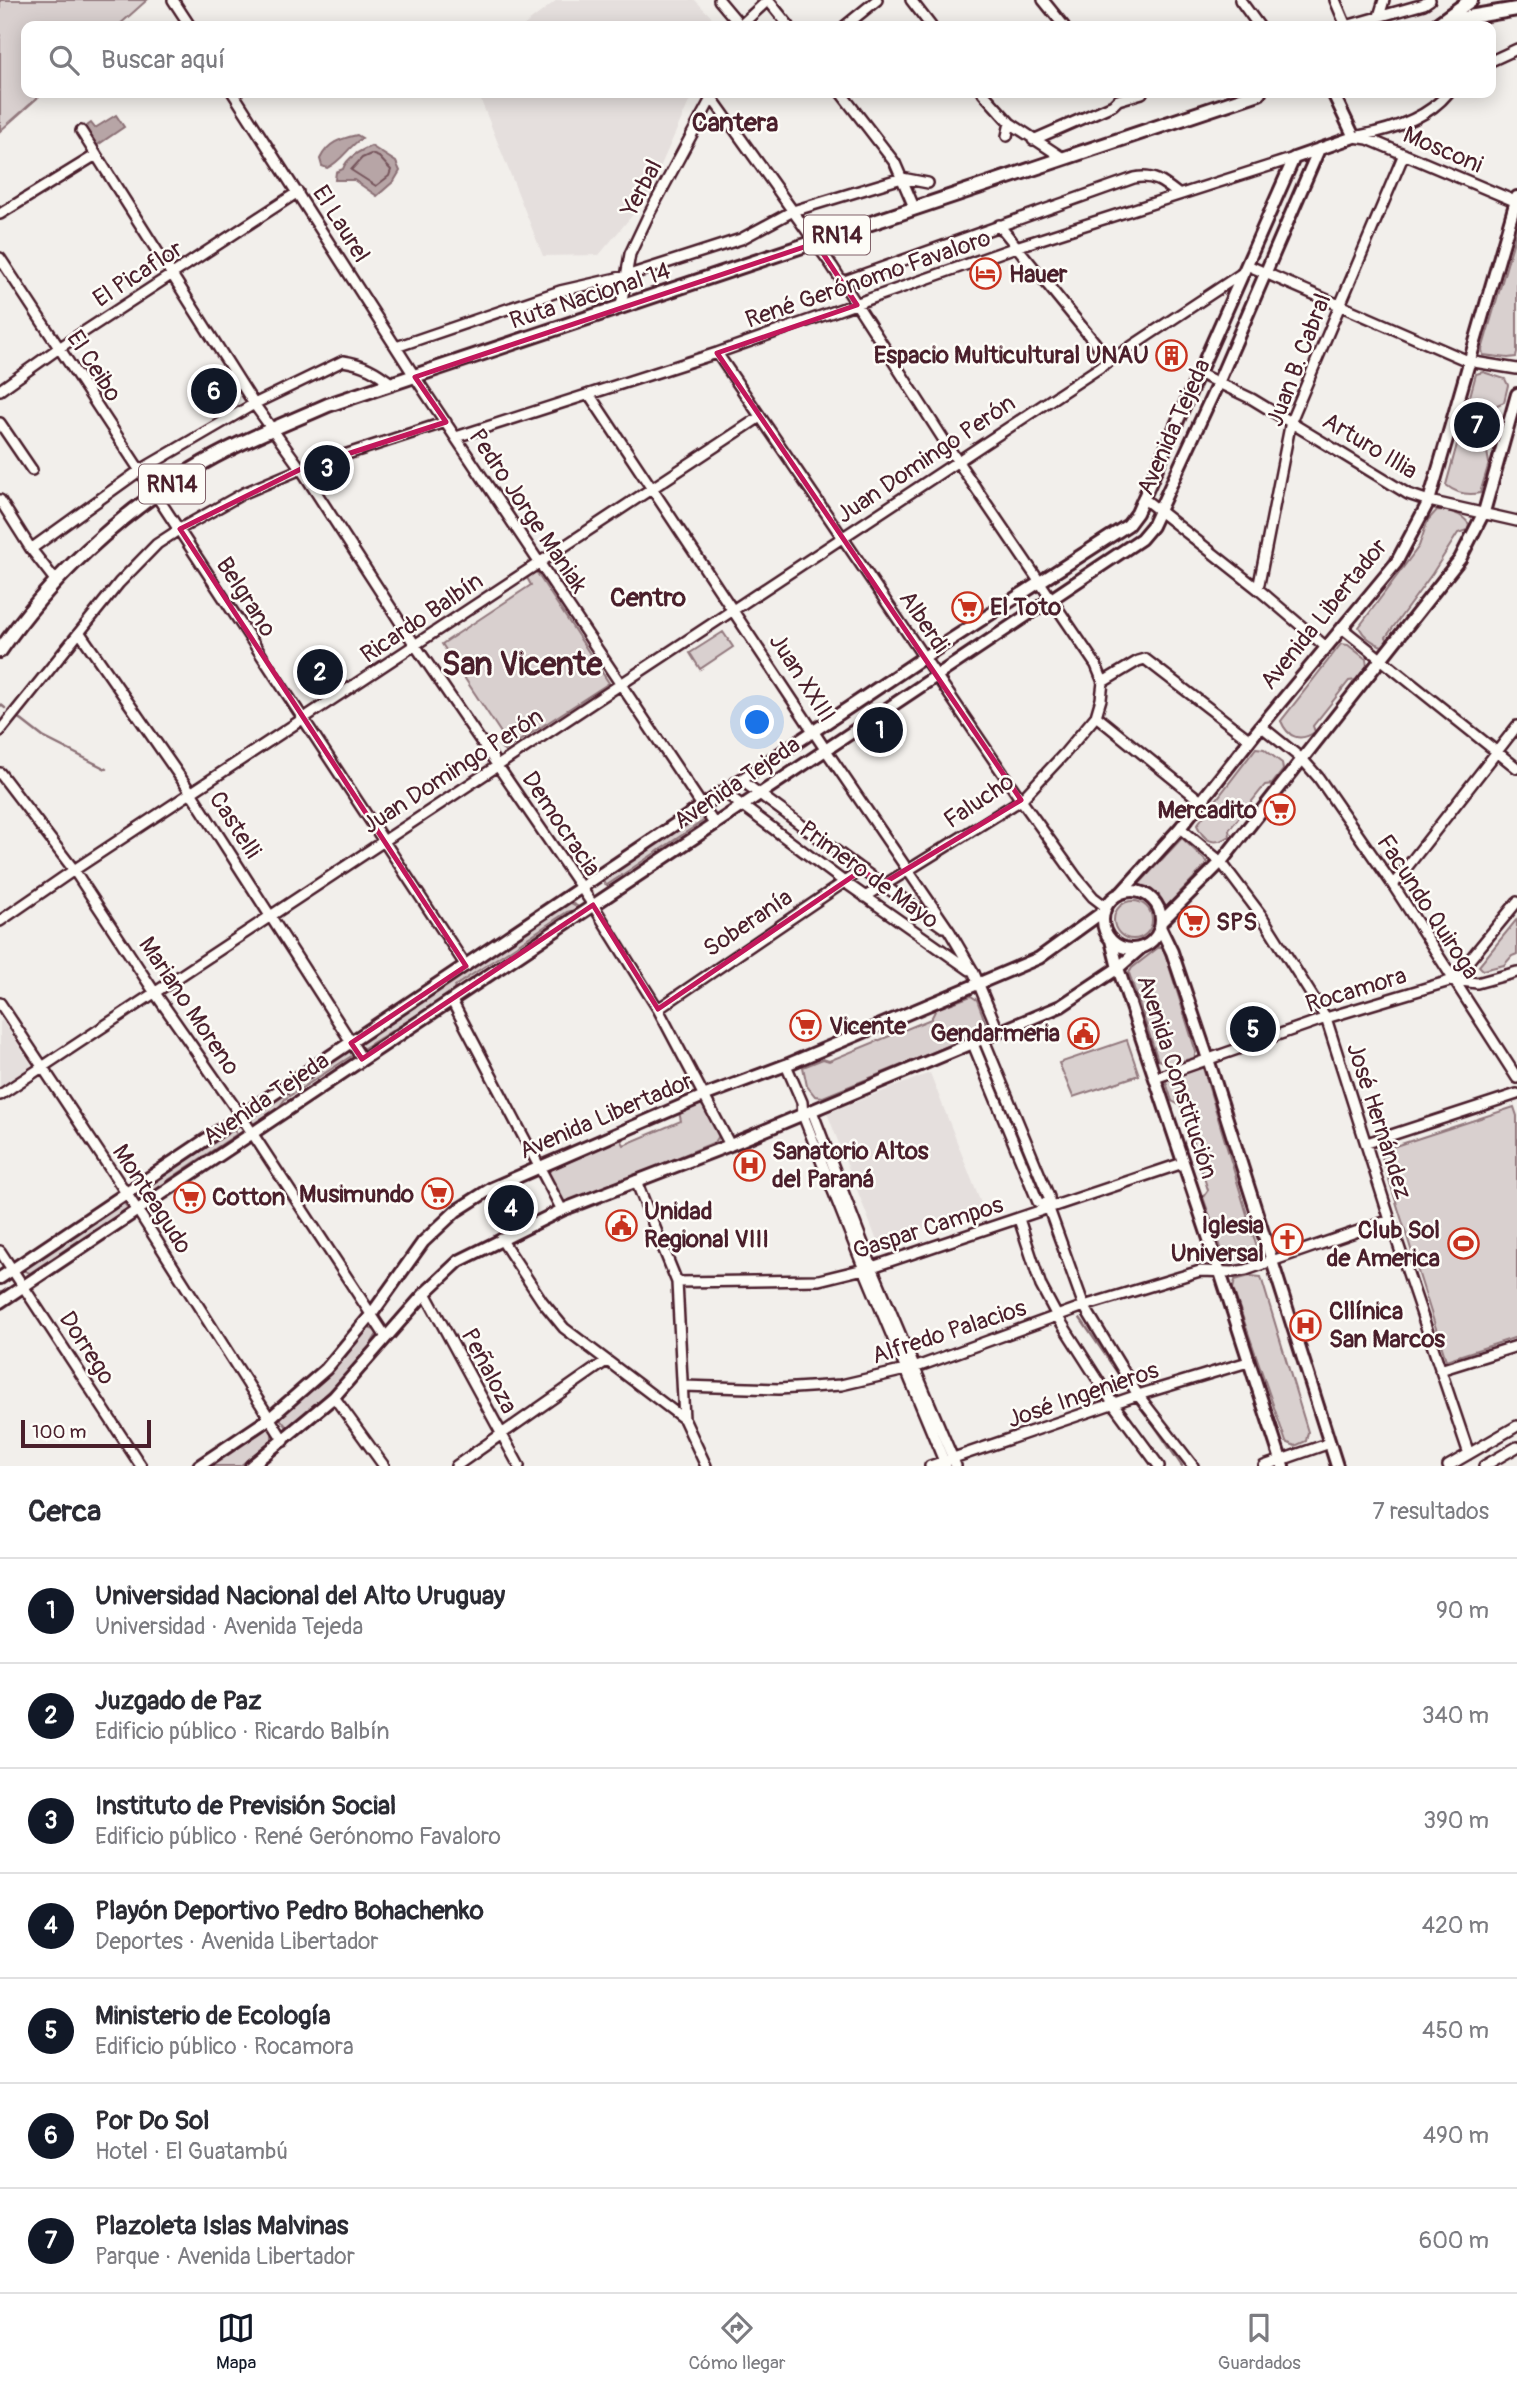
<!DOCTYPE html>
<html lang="es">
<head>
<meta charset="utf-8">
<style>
	body { margin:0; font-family:Pangolin,sans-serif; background:#f7f7f7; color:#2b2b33 }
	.scale { position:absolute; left:21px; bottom:18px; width:130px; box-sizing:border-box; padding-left:7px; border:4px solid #4a1f2b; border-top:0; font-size:19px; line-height:24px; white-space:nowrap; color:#4a1f2b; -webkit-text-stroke:5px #fdfcf7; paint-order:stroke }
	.you { position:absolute; left:758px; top:723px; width:24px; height:24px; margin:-18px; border:5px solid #fff; border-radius:50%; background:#1a73e8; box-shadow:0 0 0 10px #1a73e833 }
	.badge { display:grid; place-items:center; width:46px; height:46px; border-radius:50%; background:#111827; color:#fff; font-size:23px; font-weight:700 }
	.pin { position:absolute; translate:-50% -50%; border:4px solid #fff; box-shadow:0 2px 7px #0006 }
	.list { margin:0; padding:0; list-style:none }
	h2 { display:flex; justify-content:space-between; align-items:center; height:91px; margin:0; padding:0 28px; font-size:30px }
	h2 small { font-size:23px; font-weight:400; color:#7c7c81 }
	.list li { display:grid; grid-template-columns:46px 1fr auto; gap:21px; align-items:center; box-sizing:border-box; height:105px; padding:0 28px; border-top:2px solid #e1e1e2 }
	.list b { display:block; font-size:26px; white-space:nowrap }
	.list p { margin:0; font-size:23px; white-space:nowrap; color:#7c7c81 }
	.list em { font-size:23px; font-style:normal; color:#7c7c81 }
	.icon { flex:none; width:38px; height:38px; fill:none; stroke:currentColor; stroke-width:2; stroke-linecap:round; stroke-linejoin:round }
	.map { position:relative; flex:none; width:1517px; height:1466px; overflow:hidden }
	.search { position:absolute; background:#fff; box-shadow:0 4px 18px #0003; left:21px; right:21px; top:21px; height:77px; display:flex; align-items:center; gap:18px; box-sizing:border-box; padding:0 24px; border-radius:14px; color:#7c7c81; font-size:26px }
	.sheet { height:826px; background:#fff }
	nav { display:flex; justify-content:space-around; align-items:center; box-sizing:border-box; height:98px; border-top:2px solid #e1e1e2; background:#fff; font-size:19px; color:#7c7c81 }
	nav a { display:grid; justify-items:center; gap:4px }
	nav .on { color:#111827 }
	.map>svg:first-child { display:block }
</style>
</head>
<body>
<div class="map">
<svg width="1517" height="1466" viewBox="0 0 1517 1466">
	<rect width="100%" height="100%" fill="#f2efeb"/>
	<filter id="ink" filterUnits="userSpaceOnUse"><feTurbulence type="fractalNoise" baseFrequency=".0143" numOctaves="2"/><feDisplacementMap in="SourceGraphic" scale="14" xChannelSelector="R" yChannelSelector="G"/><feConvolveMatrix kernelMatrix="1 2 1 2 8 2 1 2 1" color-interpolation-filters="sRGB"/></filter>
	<g filter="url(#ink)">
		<!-- built -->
		<path fill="#e5dfdd" d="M557,0H695L720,26H523Z
			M478,93H693L646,199L599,255L543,256Z
			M2,1020L31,1064L29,1071L0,1090V1022Z
			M930,1073L982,1206L879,1246L827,1113Z"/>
		<!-- green -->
		<path fill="#d9d0cf" stroke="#92787d" stroke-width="2" d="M0,0H147L118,26H26V93H43L0,131Z
			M1517,230V353L1516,357L1508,358L1483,355L1482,350Z
			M1483,372L1505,379L1508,385L1504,402L1497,405L1486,446L1489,463L1480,493C1467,496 1456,493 1446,485L1476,374Z
			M1437,510C1449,510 1461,513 1469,524L1467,530L1458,533L1432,574L1386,637L1389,642L1384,647C1373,643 1364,637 1359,627L1419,546L1428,520Z
			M535,570L609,683L504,751L498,744L505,739L442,644L531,585L526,576Z
			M723,632L733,647L700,669L690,653Z
			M1341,644L1348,645L1366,659L1367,666L1356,680L1349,681L1313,726L1315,732C1300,742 1288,738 1281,721Z
			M1256,748L1264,749L1282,763L1283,770L1272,784L1265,785L1229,830L1230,836C1215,846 1204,842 1197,825Z
			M701,814H705L706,819L607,885L604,883L603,880Z
			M1182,838L1208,863L1166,907L1159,895L1139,884Z
			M1114 920a19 19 0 1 1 38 0a19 19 0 1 1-38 0Z
			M569,902L577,906L575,910L567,912L455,986L453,993L364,1048H361V1041Z
			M1517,919V954L1512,956L1504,965L1483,970L1479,966Z
			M1159,947L1164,950L1196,1052L1194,1058L1169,1064L1158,1060L1129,973L1132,968Z
			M971,996L977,1000L986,1024L983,1032L823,1097L815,1096L807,1086L803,1067L823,1059L829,1061L931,1019L936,1009Z
			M1127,1040L1139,1075L1073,1097L1059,1063Z
			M348,1048L353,1055L285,1099C278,1111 264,1118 253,1125L249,1117Z
			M1199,1068H1203L1258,1251C1248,1260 1236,1260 1224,1256L1203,1197L1208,1190L1181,1106L1172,1101L1166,1082L1167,1079Z
			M698,1104L704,1106L719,1136L715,1142L567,1204L562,1202L548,1174L550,1170L621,1139L624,1145L681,1121L679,1112Z
			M1514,1107L1517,1116V1337L1446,1360L1380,1151Z
			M232,1128L237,1134L167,1181L161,1188L140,1203L136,1195Z
			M522,1193L530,1210L499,1224L491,1207Z
			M123,1202L128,1208L30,1273L24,1271V1268Z
			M1250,1276L1261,1277L1308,1432L1306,1441L1295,1446L1286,1442L1233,1289L1235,1280Z
			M368,1328L375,1330L377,1334L362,1359L294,1426H286L281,1420V1414L344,1358Z
			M263,1427H269L272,1430V1440L240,1466H207Z"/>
		<!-- water -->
		<path fill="#b7a5a6" stroke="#8b6f75" stroke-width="2" d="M116,115L124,127L96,146L84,128L91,123L95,128Z
			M357,135L362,138C348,147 342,161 327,168L322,166L320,159C328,142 340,139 357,135Z
			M371,146L396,162L400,171L394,181L377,196L354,180H335L336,172L343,169C347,157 360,151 371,146Z"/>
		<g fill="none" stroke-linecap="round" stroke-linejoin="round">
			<!-- shore -->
			<path stroke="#76555c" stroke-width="2" d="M371,154L379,157L391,170L389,176L376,186L351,170L362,158Z"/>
			<!-- stream -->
			<path stroke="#8b6f75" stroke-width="2.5" d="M0,704L5,708
				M16,716L43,737L106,769
				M1080,1318L1130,1391
				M1141,1406L1182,1466"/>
			<defs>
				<path id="minor" d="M173,0L190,26
					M719,0L740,25
					M768,0L789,26
					M911,0L931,26
					M1043,0L1064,26
					M1240,0L1259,26
					M1335,0L1346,26
					M740,26L768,0
					M845,26L877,0
					M1346,26L1424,4L1430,0
					M1376,26L1384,0
					M1491,61L1517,49
					M233,93L415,377L715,825
					M841,93L895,163L914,207
					M983,93L1010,123L1063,158
					M712,98L832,266L958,462L1096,665L1103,682L1101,699L1096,716L1065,753L1021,800L865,897
					M81,131L254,404L301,469L415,645L593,905L658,1009L730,1145
					M1007,136L1010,123
					M1359,136C1391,130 1427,119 1448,93
					M1354,137L1368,139L1517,202
					M1033,140L1113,105L1118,100L1142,93
					M0,214L96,155
					M999,225L1109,360
					M0,258L466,966
					M1247,265L1468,361L1517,369
					M842,282L1134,178C1153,174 1163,182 1178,194
					M621,306L630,254L648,216L713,95
					M396,347L560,291L626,276L741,239L793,211L902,178L928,183
					M717,353L1021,800L1077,878L1093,897L1106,907
					M1200,374L1252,399L1408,494L1429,501L1517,521
					M0,390L59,348L298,192
					M589,394L825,749L950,932L974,973L999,1033
					M0,423L32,470
					M456,437L717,353L1016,247L1294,158
					M1143,498L1258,589L1326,647
					M0,500L31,549L55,580
					M31,549L139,471L254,404L343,361C363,364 376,371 392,384
					M1258,589L1291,421L1404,154
					M1342,628L1517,768
					M80,633L192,794L362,1059
					M1103,682L1138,661L1145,659L1250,740
					M1096,716L1202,802
					M1261,726L1303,760L1318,777L1393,885L1517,1078
					M0,731L119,583L157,544L180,529L244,493L301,469L446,422
					M0,773L74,870L155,993L241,1116L386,1337
					M742,781L862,870L943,927
					M724,792L843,881L970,970
					M1180,828L1221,862L1261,915L1326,1018L1390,1220L1469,1454
					M1393,885L1517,726
					M0,921L74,870L760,417
					M1453,980L1517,902
					M452,1001L562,1210
					M0,1003L138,1211L284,1441
					M658,1009L862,870
					M984,1040L1049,1197V1209L1084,1306L1138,1395L1193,1466
					M973,1044L1038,1202L1047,1205
					M786,1065L802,1102L803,1115L864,1269L946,1466
					M1155,1078L1326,1018L1453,980L1477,983L1517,972
					M0,1095L1244,272
					M812,1111L872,1267L956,1466
					M1367,1143L1517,1094
					M636,1181L677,1282L684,1419L706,1466
					M1019,1219L1041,1286L1057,1316L1114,1405L1159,1466
					M501,1239L542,1301L564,1328L684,1419
					M0,1251L141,1466
					M677,1282L819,1280L872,1267L1183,1163
					M425,1293L519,1466
					M1440,1370L1517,1346
					M683,1386L779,1389L841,1385L914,1368L1084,1306L1200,1271L1233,1272L1246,1270L1390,1220
					M334,1397L384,1466
					M456,1466L606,1361
					M930,1466L1138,1395L1248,1362
					M1264,1466L1330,1443
					M1448,1466L1517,1426
					M1484,1466L1517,1447"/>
				<path id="major" d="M1103 920a29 29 0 1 1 58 0a29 29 0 1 1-58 0Z
					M1121,893L1180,828L1261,726L1396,563L1429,501L1517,197
					M1161,922L1221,862L1460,559L1484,512L1517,394
					M1160,927L1172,952L1208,1059L1337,1466
					M1111,940L1118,968L1220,1272L1283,1466
					M0,1278L924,657L1128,525L1137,513L1294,158L1354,137L1333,93
					M0,1302L1141,539L1152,526L1218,383L1319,149
					M199,1466L270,1418L326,1369L371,1315L423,1242L456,1211L492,1188L706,1095L786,1065L1039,958L1104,911
					M251,1466L334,1397L425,1293L459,1261L562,1210L730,1145L1061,1006L1118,968L1142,947"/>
				<path id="highway" d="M1435,26L1471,0
					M1443,26L1469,17L1517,9
					M0,651C49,579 119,515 193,469C235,443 283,425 328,405L1259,93"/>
			</defs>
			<!-- minor casing -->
			<use href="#minor" stroke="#4a1f2b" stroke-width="14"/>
			<!-- major casing -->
			<use href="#major" stroke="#4a1f2b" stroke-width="16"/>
			<!-- highway casing -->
			<use href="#highway" stroke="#4a1f2b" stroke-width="18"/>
			<!-- minor -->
			<use href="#minor" stroke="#fdfcf7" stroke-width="9"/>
			<!-- major -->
			<use href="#major" stroke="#fdfcf7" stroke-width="10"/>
			<!-- highway -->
			<use href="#highway" stroke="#fdfcf7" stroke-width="12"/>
		</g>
	</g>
	<!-- marked area -->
	<path fill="none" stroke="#c2185b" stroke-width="5" stroke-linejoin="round" d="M816,243L857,305L717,353L1021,800L882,884L862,870L658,1009L593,905L362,1059L351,1043L466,966L180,529L301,469L446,422L415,377Z"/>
	<!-- icons -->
	<defs>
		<symbol id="hotel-ring" viewBox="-11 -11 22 22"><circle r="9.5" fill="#fdfcf7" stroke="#c8321e" stroke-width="1.5"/><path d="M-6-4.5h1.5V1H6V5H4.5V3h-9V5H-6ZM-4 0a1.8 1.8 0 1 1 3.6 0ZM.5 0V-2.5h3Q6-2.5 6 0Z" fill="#c8321e"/></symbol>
		<symbol id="building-ring" viewBox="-11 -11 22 22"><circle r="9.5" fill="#fdfcf7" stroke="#c8321e" stroke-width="1.5"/><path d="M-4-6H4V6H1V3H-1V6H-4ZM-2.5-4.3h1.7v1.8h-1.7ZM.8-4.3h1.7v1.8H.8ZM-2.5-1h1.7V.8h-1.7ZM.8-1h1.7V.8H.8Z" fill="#c8321e"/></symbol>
		<symbol id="supermarket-ring" viewBox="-11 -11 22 22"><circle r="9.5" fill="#fdfcf7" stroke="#c8321e" stroke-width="1.5"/><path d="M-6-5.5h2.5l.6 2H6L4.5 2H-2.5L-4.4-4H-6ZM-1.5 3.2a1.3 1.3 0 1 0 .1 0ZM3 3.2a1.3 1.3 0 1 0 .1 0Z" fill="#c8321e"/></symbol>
		<symbol id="civic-ring" viewBox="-11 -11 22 22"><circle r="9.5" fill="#fdfcf7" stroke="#c8321e" stroke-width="1.5"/><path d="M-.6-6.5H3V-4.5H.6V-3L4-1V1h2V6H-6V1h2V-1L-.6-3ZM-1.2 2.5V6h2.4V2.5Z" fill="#c8321e"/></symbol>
		<symbol id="hospital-ring" viewBox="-11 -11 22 22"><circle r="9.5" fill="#fdfcf7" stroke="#c8321e" stroke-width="1.5"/><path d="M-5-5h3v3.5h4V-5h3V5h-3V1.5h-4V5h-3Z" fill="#c8321e"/></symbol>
		<symbol id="church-ring" viewBox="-11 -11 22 22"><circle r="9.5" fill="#fdfcf7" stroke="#c8321e" stroke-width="1.5"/><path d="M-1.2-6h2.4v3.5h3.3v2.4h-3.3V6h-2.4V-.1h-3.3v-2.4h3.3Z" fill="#c8321e"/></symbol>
		<symbol id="stadium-ring" viewBox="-11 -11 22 22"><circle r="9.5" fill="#fdfcf7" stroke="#c8321e" stroke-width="1.5"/><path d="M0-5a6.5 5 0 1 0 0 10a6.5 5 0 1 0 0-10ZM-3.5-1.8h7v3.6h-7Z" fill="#c8321e"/></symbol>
	</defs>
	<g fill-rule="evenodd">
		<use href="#hotel-ring" x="968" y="256" width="35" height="35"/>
		<use href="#building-ring" x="1154" y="338" width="35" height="35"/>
		<use href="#supermarket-ring" x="950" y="590" width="35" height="35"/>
		<use href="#supermarket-ring" x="1262" y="792" width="35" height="35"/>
		<use href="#supermarket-ring" x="1176" y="904" width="35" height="35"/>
		<use href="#supermarket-ring" x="788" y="1008" width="35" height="35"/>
		<use href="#civic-ring" x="1066" y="1016" width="35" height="35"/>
		<use href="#hospital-ring" x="732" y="1148" width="35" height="35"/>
		<use href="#supermarket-ring" x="420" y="1176" width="35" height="35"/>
		<use href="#supermarket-ring" x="172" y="1180" width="35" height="35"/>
		<use href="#civic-ring" x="604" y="1208" width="35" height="35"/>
		<use href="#church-ring" x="1270" y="1222" width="35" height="35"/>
		<use href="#stadium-ring" x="1446" y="1226" width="35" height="35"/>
		<use href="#hospital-ring" x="1288" y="1308" width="35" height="35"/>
	</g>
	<g text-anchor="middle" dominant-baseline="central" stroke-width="5" stroke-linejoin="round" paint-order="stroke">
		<!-- shield labels -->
		<g fill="#fdfcf7" stroke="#806168" stroke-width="2">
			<rect x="804" y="215.5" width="66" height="39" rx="5"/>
			<rect x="139" y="464.5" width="66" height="39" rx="5"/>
		</g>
		<g font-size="23" font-weight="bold" fill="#4a1f2b">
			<text x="837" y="235">RN14</text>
			<text x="172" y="484">RN14</text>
		</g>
		<!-- street labels -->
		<g font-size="24" fill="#4a1f2b" stroke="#fdfcf7">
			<text transform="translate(1443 150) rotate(23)">Mosconi</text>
			<text transform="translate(642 188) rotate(-62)">Yerbal</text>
			<text transform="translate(341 224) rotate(58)">El Laurel</text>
			<text transform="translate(138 274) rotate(-33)">El Picaflor</text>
			<text transform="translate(868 279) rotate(-19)">René Gerónomo Favaloro</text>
			<text transform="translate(590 296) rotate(-18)">Ruta Nacional 14</text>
			<text transform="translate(1299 360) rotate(-69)">Juan B. Cabral</text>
			<text transform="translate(94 366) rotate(57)">El Ceibo</text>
			<text transform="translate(1174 427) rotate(-66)">Avenida Tejeda</text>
			<text transform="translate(1370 446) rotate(31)">Arturo Illia</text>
			<text transform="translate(926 459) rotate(-34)">Juan Domingo Perón</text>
			<text transform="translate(528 511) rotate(56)">Pedro Jorge Maniak</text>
			<text transform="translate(246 597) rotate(57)">Belgrano</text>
			<text transform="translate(1324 614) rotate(-51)">Avenida Libertador</text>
			<text transform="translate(422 618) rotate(-34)">Ricardo Balbín</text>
			<text transform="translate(924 622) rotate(56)">Alberdi</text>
			<text transform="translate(802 678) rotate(57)">Juan XXIII</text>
			<text transform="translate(453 771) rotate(-33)">Juan Domingo Perón</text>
			<text transform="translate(737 783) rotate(-34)">Avenida Tejeda</text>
			<text transform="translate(979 801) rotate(-34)">Falucho</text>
			<text transform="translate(561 824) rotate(56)">Democracia</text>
			<text transform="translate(235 825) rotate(57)">Castelli</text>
			<text transform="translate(869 875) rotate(36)">Primero de Mayo</text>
			<text transform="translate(1428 907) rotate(57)">Facundo Quiroga</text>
			<text transform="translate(748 923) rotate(-34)">Soberanía</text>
			<text transform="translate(1356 990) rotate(-17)">Rocamora</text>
			<text transform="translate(189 1006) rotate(56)">Mariano Moreno</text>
			<text transform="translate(1177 1077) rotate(72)">Avenida Constitución</text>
			<text transform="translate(266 1099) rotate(-34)">Avenida Tejeda</text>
			<text transform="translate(606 1116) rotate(-23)">Avenida Libertador</text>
			<text transform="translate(1379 1121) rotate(72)">José Hernández</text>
			<text transform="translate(152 1199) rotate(57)">Monteagudo</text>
			<text transform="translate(928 1228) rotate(-18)">Gaspar Campos</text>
			<text transform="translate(949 1332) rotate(-18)">Alfredo Palacios</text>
			<text transform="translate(87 1348) rotate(57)">Dorrego</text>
			<text transform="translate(489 1371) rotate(62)">Peñaloza</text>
			<text transform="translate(1083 1395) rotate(-19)">José Ingenieros</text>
		</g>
		<!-- poi labels -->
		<g font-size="24" font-weight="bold" fill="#4a1f2b" stroke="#fdfcf7" text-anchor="start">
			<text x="1009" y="274">Hauer</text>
			<text x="1149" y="355" text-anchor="end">Espacio Multicultural UNAU</text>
			<text x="990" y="607">El Toto</text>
			<text x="1257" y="810" text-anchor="end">Mercadito</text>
			<text x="1216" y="922">SPS</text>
			<text x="829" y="1026">Vicente</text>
			<text x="1060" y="1033" text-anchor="end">Gendarmeria</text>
			<text x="772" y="1151">Sanatorio Altos<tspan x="772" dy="28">del Paraná</tspan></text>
			<text x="414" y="1194" text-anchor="end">Musimundo</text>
			<text x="212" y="1197">Cotton</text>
			<text x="644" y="1211">Unidad<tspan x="644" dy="28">Regional VIII</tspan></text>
			<text x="1264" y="1225" text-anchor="end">Iglesia<tspan x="1264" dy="28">Universal</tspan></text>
			<text x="1440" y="1230" text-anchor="end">Club Sol<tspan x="1440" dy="28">de America</tspan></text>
			<text x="1329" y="1311">Cllínica<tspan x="1329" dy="28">San Marcos</tspan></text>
		</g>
		<!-- neighbourhood labels -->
		<g font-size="26" font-weight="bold" fill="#4a1f2b" stroke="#fdfcf7">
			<text x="735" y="123">Cantera</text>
			<text x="648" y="598">Centro</text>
		</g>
		<!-- district labels -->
		<g font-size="32" font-weight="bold" fill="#4a1f2b" stroke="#fdfcf7">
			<text x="522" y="665">San Vicente</text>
		</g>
	</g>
</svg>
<div class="scale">100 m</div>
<div class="you"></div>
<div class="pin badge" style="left:880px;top:730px">1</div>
<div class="pin badge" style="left:320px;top:672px">2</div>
<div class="pin badge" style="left:327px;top:468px">3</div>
<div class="pin badge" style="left:511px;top:1208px">4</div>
<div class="pin badge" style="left:1253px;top:1029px">5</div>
<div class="pin badge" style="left:214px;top:391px">6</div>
<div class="pin badge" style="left:1477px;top:425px">7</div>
<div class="search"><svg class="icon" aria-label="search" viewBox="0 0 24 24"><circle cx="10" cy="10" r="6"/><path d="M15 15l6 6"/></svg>Buscar aquí</div>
</div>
<section class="sheet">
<h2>Cerca<small>7 resultados</small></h2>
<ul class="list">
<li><span class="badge">1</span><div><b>Universidad Nacional del Alto Uruguay</b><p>Universidad · Avenida Tejeda</p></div><em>90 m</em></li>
<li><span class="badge">2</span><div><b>Juzgado de Paz</b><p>Edificio público · Ricardo Balbín</p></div><em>340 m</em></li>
<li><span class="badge">3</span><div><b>Instituto de Previsión Social</b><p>Edificio público · René Gerónomo Favaloro</p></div><em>390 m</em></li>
<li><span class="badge">4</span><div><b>Playón Deportivo Pedro Bohachenko</b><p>Deportes · Avenida Libertador</p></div><em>420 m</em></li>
<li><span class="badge">5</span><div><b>Ministerio de Ecología</b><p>Edificio público · Rocamora</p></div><em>450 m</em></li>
<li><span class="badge">6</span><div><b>Por Do Sol</b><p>Hotel · El Guatambú</p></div><em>490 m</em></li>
<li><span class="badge">7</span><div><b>Plazoleta Islas Malvinas</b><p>Parque · Avenida Libertador</p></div><em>600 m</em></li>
</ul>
</section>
<nav>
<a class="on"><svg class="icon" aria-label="map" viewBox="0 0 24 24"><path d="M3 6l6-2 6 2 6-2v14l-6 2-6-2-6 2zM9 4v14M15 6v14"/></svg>Mapa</a>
<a><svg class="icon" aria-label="directions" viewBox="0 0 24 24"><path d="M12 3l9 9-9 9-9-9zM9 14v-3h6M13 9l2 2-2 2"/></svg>Cómo llegar</a>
<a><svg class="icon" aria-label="saved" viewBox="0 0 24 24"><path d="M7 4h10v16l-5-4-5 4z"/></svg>Guardados</a>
</nav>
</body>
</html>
